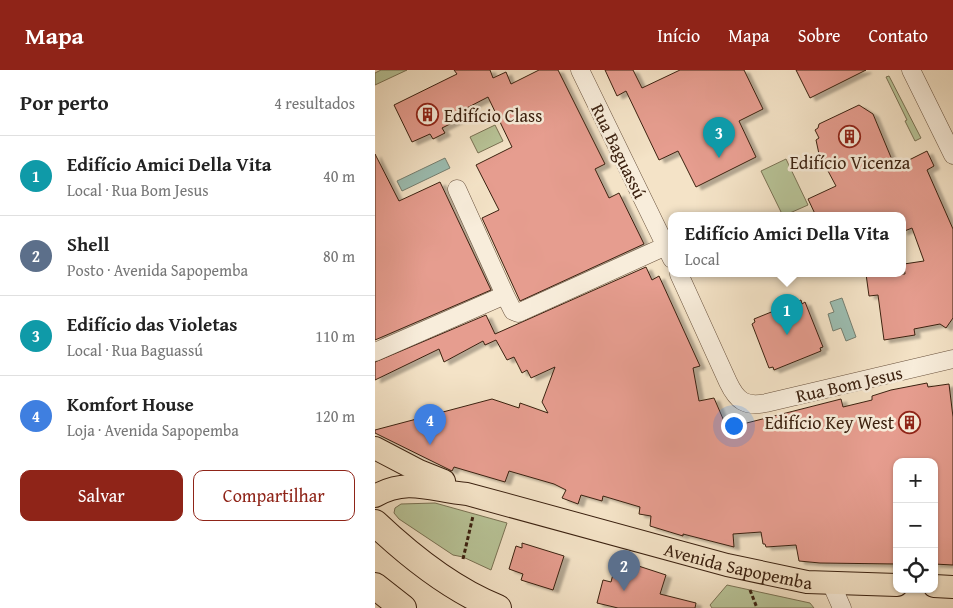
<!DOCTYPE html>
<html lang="pt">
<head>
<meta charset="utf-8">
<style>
	body { margin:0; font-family:"Gentium Book Plus",serif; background:#f6f6f6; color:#222 }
	.controls { position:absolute; right:15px; bottom:15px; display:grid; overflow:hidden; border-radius:10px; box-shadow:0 1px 4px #0004 }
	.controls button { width:45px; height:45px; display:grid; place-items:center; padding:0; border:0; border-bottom:1px solid #e0e0e0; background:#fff; color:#222; font:25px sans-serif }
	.you { position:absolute; left:358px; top:355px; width:18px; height:18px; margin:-12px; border:4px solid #fff; border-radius:50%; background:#1a73e8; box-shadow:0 0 0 8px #1a73e833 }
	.badge { display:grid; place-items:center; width:32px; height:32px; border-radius:50%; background:#8f2418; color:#fff; font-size:16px; font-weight:700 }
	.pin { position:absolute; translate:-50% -41px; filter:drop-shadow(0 1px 2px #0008) }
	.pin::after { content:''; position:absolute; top:26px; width:18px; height:15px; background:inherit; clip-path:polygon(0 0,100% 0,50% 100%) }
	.popup { position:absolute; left:293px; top:142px; width:238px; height:65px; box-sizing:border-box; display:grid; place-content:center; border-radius:10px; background:#fff; filter:drop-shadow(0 1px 4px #0005); font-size:16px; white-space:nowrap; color:#767676 }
	.popup b { font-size:19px; color:#222 }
	.popup::after { content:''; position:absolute; left:50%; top:100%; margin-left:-10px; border:10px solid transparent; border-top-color:#fff }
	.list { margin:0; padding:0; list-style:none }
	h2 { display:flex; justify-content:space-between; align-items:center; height:65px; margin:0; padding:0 20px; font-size:21px }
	h2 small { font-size:16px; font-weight:400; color:#767676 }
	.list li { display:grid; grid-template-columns:32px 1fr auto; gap:15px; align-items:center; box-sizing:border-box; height:80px; padding:0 20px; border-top:1px solid #e0e0e0 }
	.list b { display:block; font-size:19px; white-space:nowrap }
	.list p { margin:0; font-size:16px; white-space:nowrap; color:#767676 }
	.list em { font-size:16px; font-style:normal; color:#767676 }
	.actions { display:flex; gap:10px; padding:15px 20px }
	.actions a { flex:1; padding:11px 0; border:1px solid #8f2418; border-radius:10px; text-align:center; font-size:18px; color:#8f2418 }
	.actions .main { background:#8f2418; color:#fff }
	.icon { flex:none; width:28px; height:28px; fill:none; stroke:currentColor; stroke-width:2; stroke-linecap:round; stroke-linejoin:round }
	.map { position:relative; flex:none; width:578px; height:538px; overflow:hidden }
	header { display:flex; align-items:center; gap:30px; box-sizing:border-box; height:70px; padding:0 25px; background:#8f2418; color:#fff }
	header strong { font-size:24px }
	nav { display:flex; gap:28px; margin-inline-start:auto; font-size:18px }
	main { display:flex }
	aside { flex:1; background:#fff }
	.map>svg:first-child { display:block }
</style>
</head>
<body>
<header>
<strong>Mapa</strong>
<nav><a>Início</a><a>Mapa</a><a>Sobre</a><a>Contato</a></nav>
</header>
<main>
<aside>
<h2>Por perto<small>4 resultados</small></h2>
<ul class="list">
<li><span class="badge" style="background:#0f9aa8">1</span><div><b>Edifício Amici Della Vita</b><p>Local · Rua Bom Jesus</p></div><em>40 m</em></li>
<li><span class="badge" style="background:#5c6f8a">2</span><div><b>Shell</b><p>Posto · Avenida Sapopemba</p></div><em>80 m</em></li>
<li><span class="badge" style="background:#0f9aa8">3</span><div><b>Edifício das Violetas</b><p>Local · Rua Baguassú</p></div><em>110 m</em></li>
<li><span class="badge" style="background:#3f7fe0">4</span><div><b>Komfort House</b><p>Loja · Avenida Sapopemba</p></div><em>120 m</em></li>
</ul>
<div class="actions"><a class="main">Salvar</a><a>Compartilhar</a></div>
</aside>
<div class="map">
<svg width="578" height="538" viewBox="0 0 578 538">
	<defs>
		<filter id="shadow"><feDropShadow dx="5.5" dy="3" stdDeviation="1" flood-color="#0004"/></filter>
	</defs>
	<rect width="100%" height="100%" fill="#f4e3c7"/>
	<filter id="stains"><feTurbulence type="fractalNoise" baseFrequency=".004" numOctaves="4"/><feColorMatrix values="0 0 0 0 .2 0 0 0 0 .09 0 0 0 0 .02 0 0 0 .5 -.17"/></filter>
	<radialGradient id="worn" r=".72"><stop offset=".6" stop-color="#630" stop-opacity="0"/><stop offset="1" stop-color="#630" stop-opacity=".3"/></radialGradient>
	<!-- green -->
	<path fill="#b8c498" stroke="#7a7254" d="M6,0H32L0,15V3Z
		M514,6L546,68L540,71L530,51L532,50L511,7Z
		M120,55L128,71L103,83L95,67Z
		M411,89L433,135L408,146L386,101Z
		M60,433L132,453L116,500L88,487L78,485L24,449L19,443L20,438L26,434Z
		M352,515L435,533L439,538H337L335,535Z"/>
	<!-- water -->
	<path fill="#9cbeb2" stroke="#757f71" d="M70,88L75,98L27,121L22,111Z
		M467,228L481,267L471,271L466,258L458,261L453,244L459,242L455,232Z"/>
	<!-- building -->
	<path fill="#e69d8f" stroke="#3b2110" filter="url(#shadow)" d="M79,0H115L118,8L131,2L136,14L164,0H183L230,94L220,99L234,128L244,123L269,174L145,231L107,148L124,140L101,95L137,77L113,27L82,43L85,49L67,58L70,63L58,69L55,64L37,72L19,35L82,4Z
		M230,0H258L267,18L305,0H369L388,39L364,51L381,87L321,117L303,81L284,90L251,21L242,26Z
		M421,0H491L435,28Z
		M484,35L498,44L520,97L552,81L559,96L552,100L578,159V248L571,258L565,254L539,259L540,265L509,270L503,225L494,226L491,204H530L529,194L549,191L537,158L527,162V146H441L433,129L461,116L444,84L441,70L444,68L440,60L443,58L444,54Z
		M0,84L24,131L65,112L116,220L0,270Z
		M271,197L277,210L284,206L325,296L318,298L324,331L339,328L352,358L466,329L468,337L497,330V326L516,320L552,313L553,317L574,314L578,347V495L559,494V392H522V403L519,404L522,427V494L445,493L424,491L421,475L391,477L390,474H388L386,462L358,464L359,477L308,464V466L275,456L276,446L264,444L265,437L228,426L227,431L206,425L203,434L187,428L191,420L179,414L134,401L130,412L79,397L77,401L0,363V360L117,329L144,338L145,333L173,343L167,332L180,297L156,308L152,300L147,303L139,287L132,290L121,270L110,275L108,271L69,292L64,279L0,310V292L111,245L120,264Z
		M426,230L427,234L430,232L448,277L445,278L446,281L399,300L398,297L394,298L377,254L380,252L379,249Z
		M147,473L189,486L178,520L146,510L148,504L134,499L141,476L147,478Z
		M242,489L291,505L285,524L321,533L320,538H243L222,533L228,510L236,512Z"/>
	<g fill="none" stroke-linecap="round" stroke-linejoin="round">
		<defs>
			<path id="minor" d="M205,0L297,189
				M536,0L578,85
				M82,119L130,225L138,241L143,243L291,176
				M304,204L353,312C362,331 370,337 391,333L578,289
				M0,282L130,225
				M456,513L467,538"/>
			<g id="major">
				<path d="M0,378L44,401L69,411"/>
				<path id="s1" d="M0,426C33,407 57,421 92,424L352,495L432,512L522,515"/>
				<path d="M559,516L578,517"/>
			</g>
			<path id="highway" d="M0,453C36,487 77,520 123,538
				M0,516L28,538"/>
		</defs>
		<!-- minor casing -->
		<use href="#minor" stroke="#69523e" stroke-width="19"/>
		<!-- major casing -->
		<use href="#major" stroke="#3b2110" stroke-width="24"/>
		<!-- highway casing -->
		<use href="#highway" stroke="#3b2110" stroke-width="28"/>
		<!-- path -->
		<path stroke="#3b2110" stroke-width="3" stroke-dasharray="4 2.5" stroke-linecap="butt" d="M88,489L98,446
			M375,520L382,538"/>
		<!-- minor -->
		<use href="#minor" stroke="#f8eddb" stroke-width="18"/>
		<!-- major -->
		<use href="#major" stroke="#f4e3c7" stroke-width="22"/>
		<!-- highway -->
		<use href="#highway" stroke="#f4e3c7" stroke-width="26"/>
	</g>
	<!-- icons -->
	<defs>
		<symbol id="building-ring" viewBox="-11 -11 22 22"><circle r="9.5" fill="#f8eddb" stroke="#8f2418" stroke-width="1.5"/><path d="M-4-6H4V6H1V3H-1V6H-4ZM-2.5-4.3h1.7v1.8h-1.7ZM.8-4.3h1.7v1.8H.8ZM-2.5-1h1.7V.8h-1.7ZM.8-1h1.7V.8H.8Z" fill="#8f2418"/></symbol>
	</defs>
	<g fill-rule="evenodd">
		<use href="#building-ring" x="40" y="32" width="25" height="25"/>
		<use href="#building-ring" x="462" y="54" width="25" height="25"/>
		<use href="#building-ring" x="522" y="340" width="25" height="25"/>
	</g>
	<g text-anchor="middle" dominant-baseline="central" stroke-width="5" stroke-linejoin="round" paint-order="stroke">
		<!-- poi labels -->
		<g font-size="18" fill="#3b2110" stroke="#f8eddb" text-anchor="start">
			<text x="69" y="45">Edifício Class</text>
			<text x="475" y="92" text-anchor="middle">Edifício Vicenza</text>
			<text x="519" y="352" text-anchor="end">Edifício Key West</text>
		</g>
		<!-- street labels -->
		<g font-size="18" fill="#3b2110" stroke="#f8eddb">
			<text transform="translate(244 81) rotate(64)">Rua Baguassú</text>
			<text transform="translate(474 314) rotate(-13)">Rua Bom Jesus</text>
			<text stroke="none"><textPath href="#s1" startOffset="375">Avenida Sapopemba</textPath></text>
		</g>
	</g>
	<rect width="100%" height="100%" filter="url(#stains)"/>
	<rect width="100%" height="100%" fill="url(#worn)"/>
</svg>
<div class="controls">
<button>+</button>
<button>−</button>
<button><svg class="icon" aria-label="locate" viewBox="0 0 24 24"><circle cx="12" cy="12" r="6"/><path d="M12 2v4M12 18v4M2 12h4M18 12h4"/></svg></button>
</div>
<div class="you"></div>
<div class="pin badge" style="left:412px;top:265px;background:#0f9aa8">1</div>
<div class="popup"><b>Edifício Amici Della Vita</b>Local</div>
<div class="pin badge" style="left:249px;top:521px;background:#5c6f8a">2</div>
<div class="pin badge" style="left:344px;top:88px;background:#0f9aa8">3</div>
<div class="pin badge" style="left:55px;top:375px;background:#3f7fe0">4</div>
</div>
</main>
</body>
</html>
